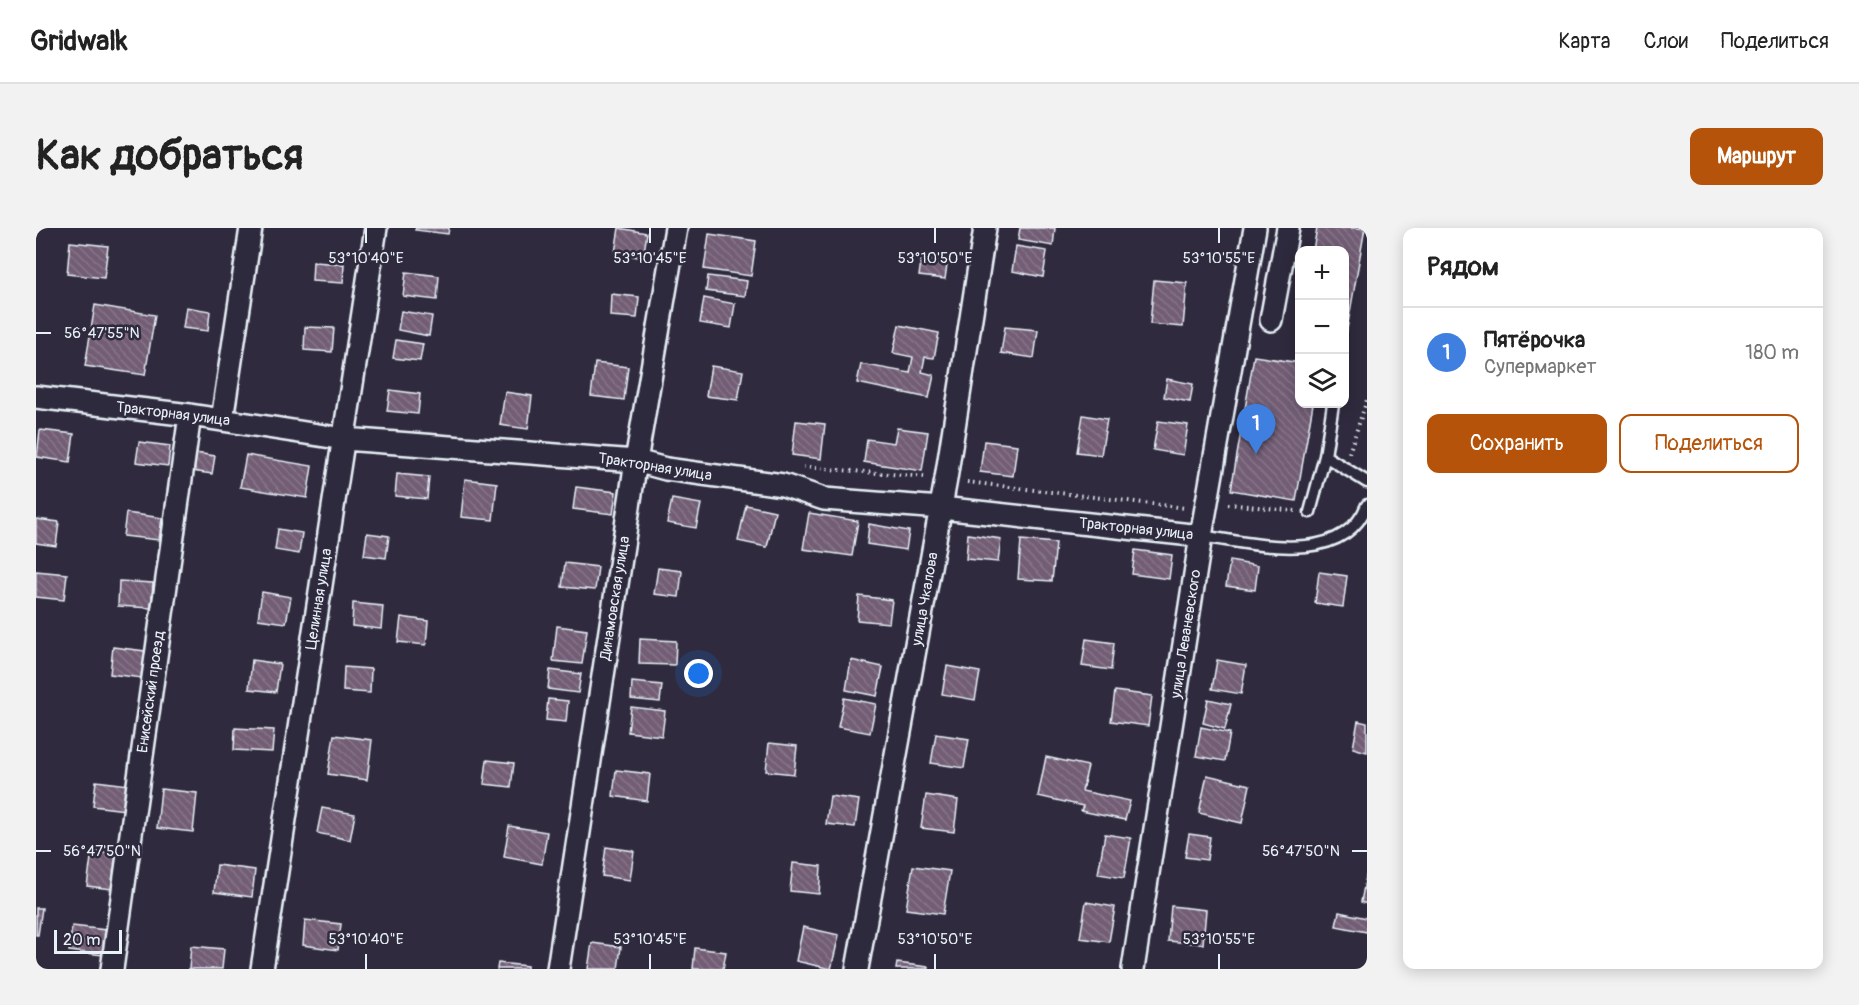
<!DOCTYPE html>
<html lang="ru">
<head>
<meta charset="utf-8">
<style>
	body { margin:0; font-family:Pangolin,sans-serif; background:#f2f2f2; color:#222 }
	.controls { position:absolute; right:18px; top:18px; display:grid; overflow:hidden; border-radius:12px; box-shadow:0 3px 15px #0003 }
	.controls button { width:54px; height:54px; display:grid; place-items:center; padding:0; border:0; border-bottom:2px solid #e0e0e0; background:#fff; color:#222; font:30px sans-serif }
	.scale { position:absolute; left:18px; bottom:15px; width:68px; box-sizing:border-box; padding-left:6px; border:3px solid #e8f1f8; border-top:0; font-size:16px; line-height:21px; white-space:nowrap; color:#e8f1f8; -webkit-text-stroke:4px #2f2a3d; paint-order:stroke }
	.you { position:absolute; left:663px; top:446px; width:21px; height:21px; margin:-15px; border:4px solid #fff; border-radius:50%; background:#1a73e8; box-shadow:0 0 0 9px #1a73e833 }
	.badge { display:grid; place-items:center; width:39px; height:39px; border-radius:50%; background:#b45309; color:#fff; font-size:20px; font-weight:700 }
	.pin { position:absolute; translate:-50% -50px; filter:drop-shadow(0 2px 3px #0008) }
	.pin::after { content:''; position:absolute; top:32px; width:21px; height:18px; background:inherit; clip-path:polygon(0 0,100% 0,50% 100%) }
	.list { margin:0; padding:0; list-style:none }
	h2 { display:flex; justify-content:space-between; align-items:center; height:78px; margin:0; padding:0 24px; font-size:26px }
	h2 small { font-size:20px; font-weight:400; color:#767676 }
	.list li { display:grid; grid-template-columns:39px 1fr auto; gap:18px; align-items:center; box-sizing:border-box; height:90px; padding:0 24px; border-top:2px solid #e0e0e0 }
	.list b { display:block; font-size:22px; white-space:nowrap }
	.list p { margin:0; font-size:20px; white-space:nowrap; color:#767676 }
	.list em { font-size:20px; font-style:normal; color:#767676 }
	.actions { display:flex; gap:12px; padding:18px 24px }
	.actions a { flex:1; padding:14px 0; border:2px solid #b45309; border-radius:12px; text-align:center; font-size:21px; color:#b45309 }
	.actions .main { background:#b45309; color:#fff }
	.icon { flex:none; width:33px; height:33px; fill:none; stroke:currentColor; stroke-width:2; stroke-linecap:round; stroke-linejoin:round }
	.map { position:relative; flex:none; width:1331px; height:741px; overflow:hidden; border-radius:12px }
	header { display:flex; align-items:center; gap:36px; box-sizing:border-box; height:84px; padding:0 30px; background:#fff; border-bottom:2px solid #e0e0e0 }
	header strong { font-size:28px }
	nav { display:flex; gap:33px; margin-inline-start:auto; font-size:21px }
	.intro { display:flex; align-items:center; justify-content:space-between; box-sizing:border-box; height:144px; padding:0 36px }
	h1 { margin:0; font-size:42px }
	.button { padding:15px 27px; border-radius:12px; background:#b45309; color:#fff; font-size:21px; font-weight:700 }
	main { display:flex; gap:36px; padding:0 36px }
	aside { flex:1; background:#fff; border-radius:12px; box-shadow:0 3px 15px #0003 }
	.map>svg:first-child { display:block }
</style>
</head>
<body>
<header>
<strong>Gridwalk</strong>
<nav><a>Карта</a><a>Слои</a><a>Поделиться</a></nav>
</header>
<div class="intro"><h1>Как добраться</h1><a class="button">Маршрут</a></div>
<main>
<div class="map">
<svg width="1331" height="741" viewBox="0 0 1331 741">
	<defs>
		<pattern id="building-back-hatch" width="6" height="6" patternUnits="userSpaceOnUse" patternTransform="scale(1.5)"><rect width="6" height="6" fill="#725d74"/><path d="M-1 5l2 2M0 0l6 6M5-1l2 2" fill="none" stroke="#867589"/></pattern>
	</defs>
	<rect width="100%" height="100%" fill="#2f2a3d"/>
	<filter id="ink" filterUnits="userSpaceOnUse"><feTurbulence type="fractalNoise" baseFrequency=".0167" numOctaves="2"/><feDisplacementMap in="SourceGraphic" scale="12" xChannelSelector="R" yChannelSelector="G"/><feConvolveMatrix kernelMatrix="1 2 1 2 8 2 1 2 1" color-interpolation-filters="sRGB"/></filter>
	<g filter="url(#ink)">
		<!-- building -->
		<path fill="url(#building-back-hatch)" stroke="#e8f1f8" stroke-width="1.5" d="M380,0H413L412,6L379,2Z
			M583,0L611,5L607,30L579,25Z
			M984,0H1019L1017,18L982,12Z
			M1281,0H1329L1308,118V22H1277Z
			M673,6L720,13L715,48L668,41Z
			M34,14L72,18L68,50L31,46Z
			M980,18L1011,23L1007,49L976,43Z
			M886,26L912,30L909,51L883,48Z
			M277,34L308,36L307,55L276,53Z
			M370,44L403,48L401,72L367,68Z
			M672,48L711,53L709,68L670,63Z
			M1118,52L1151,55L1147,99L1114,96Z
			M575,66L603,69L601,90L574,88Z
			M668,70L699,76L695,100L664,95Z
			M59,77L119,87L109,147L49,138Z
			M150,79L174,83L172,103L147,100Z
			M365,83L396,88L393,108L362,102Z
			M863,97L903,105L898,130L889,129L886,144L898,147L893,170L821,155L825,136L874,145L877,129L857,125Z
			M269,99L298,100L296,124L268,122Z
			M969,99L1002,102L998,130L965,125Z
			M360,112L387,116L384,133L357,130Z
			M1218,128L1264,135V176H1277L1260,273L1195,262Z
			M559,135L592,139L588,172L555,168Z
			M675,138L707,143L702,172L670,168Z
			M1131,151L1157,156L1154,174L1128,169Z
			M354,162L384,166L382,186L351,183Z
			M469,164L496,168L492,201L464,197Z
			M1047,187L1071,191L1065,227L1041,224Z
			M760,193L789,196L785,231L756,227Z
			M1122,193L1152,197L1147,227L1117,222Z
			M861,200L892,204L886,243L828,234L831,211L858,215Z
			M4,202L38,206L34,234L1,229Z
			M948,213L981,217L977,248L944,244Z
			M103,214L134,218L132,238L100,234Z
			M159,225L179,228L176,246L156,243Z
			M210,227L276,238L271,270L204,259Z
			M361,246L393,249L391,271L359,268Z
			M429,251L461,255L457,292L425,289Z
			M540,259L580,264L577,286L537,281Z
			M636,271L665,276L660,300L631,295Z
			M710,277L739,283L731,319L702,313Z
			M90,285L126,290L123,312L87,308Z
			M773,285L822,293L816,328L767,321Z
			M0,291L23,294L20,318L0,315Z
			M833,296L873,303L870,322L831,316Z
			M242,301L266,305L263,326L239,322Z
			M331,305L353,308L350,330L328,327Z
			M932,306L965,311L962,334L930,331Z
			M985,312L1020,315L1016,353L982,351Z
			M1099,322L1136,327L1133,351L1096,346Z
			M1194,333L1222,338L1219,362L1190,358Z
			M529,335L562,339L559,362L526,359Z
			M622,340L646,343L643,369L618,366Z
			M0,343L31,346L28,372L0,369Z
			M1283,344L1311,348L1307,379L1279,375Z
			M83,353L117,355L115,380L82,378Z
			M226,364L255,369L250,395L222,391Z
			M823,368L856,372L853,395L821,392Z
			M317,375L347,378L345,401L316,398Z
			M365,389L392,393L390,417L362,414Z
			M521,398L551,402L546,436L517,433Z
			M604,411L640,413L639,437L603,436Z
			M1050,411L1078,415L1075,442L1046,438Z
			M77,419L109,423L106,450L74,446Z
			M216,432L244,436L240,464L213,461Z
			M815,432L847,439L841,468L810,462Z
			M1181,432L1210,437L1205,466L1176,461Z
			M911,438L944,444L939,472L906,466Z
			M308,439L335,441L334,465L307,463Z
			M514,442L545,446L542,465L512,461Z
			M596,454L626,457L624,474L595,471Z
			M1079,463L1116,468L1112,498L1075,493Z
			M808,470L840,476L834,505L802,499Z
			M512,471L532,473L530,494L510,492Z
			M1172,471L1195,476L1189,501L1167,495Z
			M595,479L629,483L626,508L592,504Z
			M1322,493L1331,495V524L1317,520Z
			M1165,499L1194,505L1189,533L1160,528Z
			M199,500L238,502L236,524L198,522Z
			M900,506L933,511L928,540L895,535Z
			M298,507L336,512L331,552L292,546Z
			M733,515L761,518L758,546L730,543Z
			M1010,529L1052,538L1046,563L1094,573L1089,592L1045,583L1047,578L1002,568Z
			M451,532L478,535L475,559L448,556Z
			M580,542L614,546L611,573L577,568Z
			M1171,547L1214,557L1206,595L1163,585Z
			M60,553L92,557L89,582L57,578Z
			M125,561L161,565L157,604L121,600Z
			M890,567L922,572L918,604L885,600Z
			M794,568L823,572L819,599L790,596Z
			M286,580L319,586L314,612L281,605Z
			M473,598L511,604L506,636L468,629Z
			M1069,606L1095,610L1088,650L1062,646Z
			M1153,606L1174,609L1171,632L1149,629Z
			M570,619L598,623L594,652L566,648Z
			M56,623L81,627L76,661L51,658Z
			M757,635L785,638L783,666L754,663Z
			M181,637L219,642L216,669L178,664Z
			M877,638L914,643L907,686L870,681Z
			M1330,648L1331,649V676L1325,674Z
			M1050,674L1079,679L1073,714L1044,710Z
			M1135,678L1170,682L1167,716L1132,713Z
			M0,680H6L2,707H0Z
			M1303,684L1331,690V704L1300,698Z
			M269,692L305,696L302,722L267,717Z
			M36,698L70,702L67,727L33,723Z
			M767,699L803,707L795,741L760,733Z
			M556,715L585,719L582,741H552Z
			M155,718L188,721L186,741H153Z
			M659,720L690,724L687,741H657Z
			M462,735L491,738V741H461Z
			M861,735L892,739V741H860Z"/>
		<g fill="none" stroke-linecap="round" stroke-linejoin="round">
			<defs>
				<path id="service" d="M1297,176L1289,228L1331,254
					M1274,284L1289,228
					M1165,308C1215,315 1307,340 1331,277"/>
				<path id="minor" d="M1235,92L1252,0
					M0,169L154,187L308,211L600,233L630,241L747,257L788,271L905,280L1165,308
					M186,192L215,0
					M76,741L154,187
					M226,741L340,0
					M522,741L600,233L640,0
					M821,741L910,251L949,0
					M1097,741L1165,308L1219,0"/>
			</defs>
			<!-- service casing -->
			<use href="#service" stroke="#e8f1f8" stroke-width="15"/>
			<!-- minor casing -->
			<use href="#minor" stroke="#e8f1f8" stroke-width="26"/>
			<!-- path -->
			<path stroke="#e8f1f8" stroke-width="4" stroke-dasharray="1.5 4.5" stroke-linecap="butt" d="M1313,225L1331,172
				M767,239L891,249
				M931,254L1150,280
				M1192,276L1260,283"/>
			<!-- service -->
			<use href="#service" stroke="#2f2a3d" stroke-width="10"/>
			<!-- minor -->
			<use href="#minor" stroke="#2f2a3d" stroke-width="21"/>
		</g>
	</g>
	<!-- ticks -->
	<path fill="none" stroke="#e8f1f8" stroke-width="2" d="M330,0V15M614,0V15M899,0V15M1183,0V15M0,105H15M0,623H15M1316,623H1331M330,726V741M614,726V741M899,726V741M1183,726V741"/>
	<g text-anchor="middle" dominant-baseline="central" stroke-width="5" stroke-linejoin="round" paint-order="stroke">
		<!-- street labels -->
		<g font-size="15" fill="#e8f1f8" stroke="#2f2a3d">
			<text transform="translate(137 186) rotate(7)">Тракторная улица</text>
			<text transform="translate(619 239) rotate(9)">Тракторная улица</text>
			<text transform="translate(1100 301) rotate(6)">Тракторная улица</text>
			<text transform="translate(579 370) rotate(-81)">Динамовская улица</text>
			<text transform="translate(283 371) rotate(-81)">Целинная улица</text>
			<text transform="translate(889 371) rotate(-80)">улица Чкалова</text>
			<text transform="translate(1150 406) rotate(-81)">улица Леваневского</text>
			<text transform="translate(115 464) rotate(-82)">Енисейский проезд</text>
		</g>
	</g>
	<g font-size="15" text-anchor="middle" fill="#e8f1f8" stroke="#2f2a3d" stroke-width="5" stroke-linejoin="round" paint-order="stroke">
		<text x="330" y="35">53°10'40"E</text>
		<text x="614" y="35">53°10'45"E</text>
		<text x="899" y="35">53°10'50"E</text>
		<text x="1183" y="35">53°10'55"E</text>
		<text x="66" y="110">56°47'55"N</text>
		<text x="66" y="628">56°47'50"N</text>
		<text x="1265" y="628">56°47'50"N</text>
		<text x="330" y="716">53°10'40"E</text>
		<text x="614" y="716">53°10'45"E</text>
		<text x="899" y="716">53°10'50"E</text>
		<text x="1183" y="716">53°10'55"E</text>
	</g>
</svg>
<div class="controls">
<button>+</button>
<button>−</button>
<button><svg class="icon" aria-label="layers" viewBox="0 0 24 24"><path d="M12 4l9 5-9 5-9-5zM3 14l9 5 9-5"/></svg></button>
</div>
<div class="scale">20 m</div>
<div class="you"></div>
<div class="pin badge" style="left:1220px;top:226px;background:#3f7fe0">1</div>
</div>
<aside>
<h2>Рядом<small></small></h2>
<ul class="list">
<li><span class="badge" style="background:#3f7fe0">1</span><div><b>Пятёрочка</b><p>Супермаркет</p></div><em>180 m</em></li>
</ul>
<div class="actions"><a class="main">Сохранить</a><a>Поделиться</a></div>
</aside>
</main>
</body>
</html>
